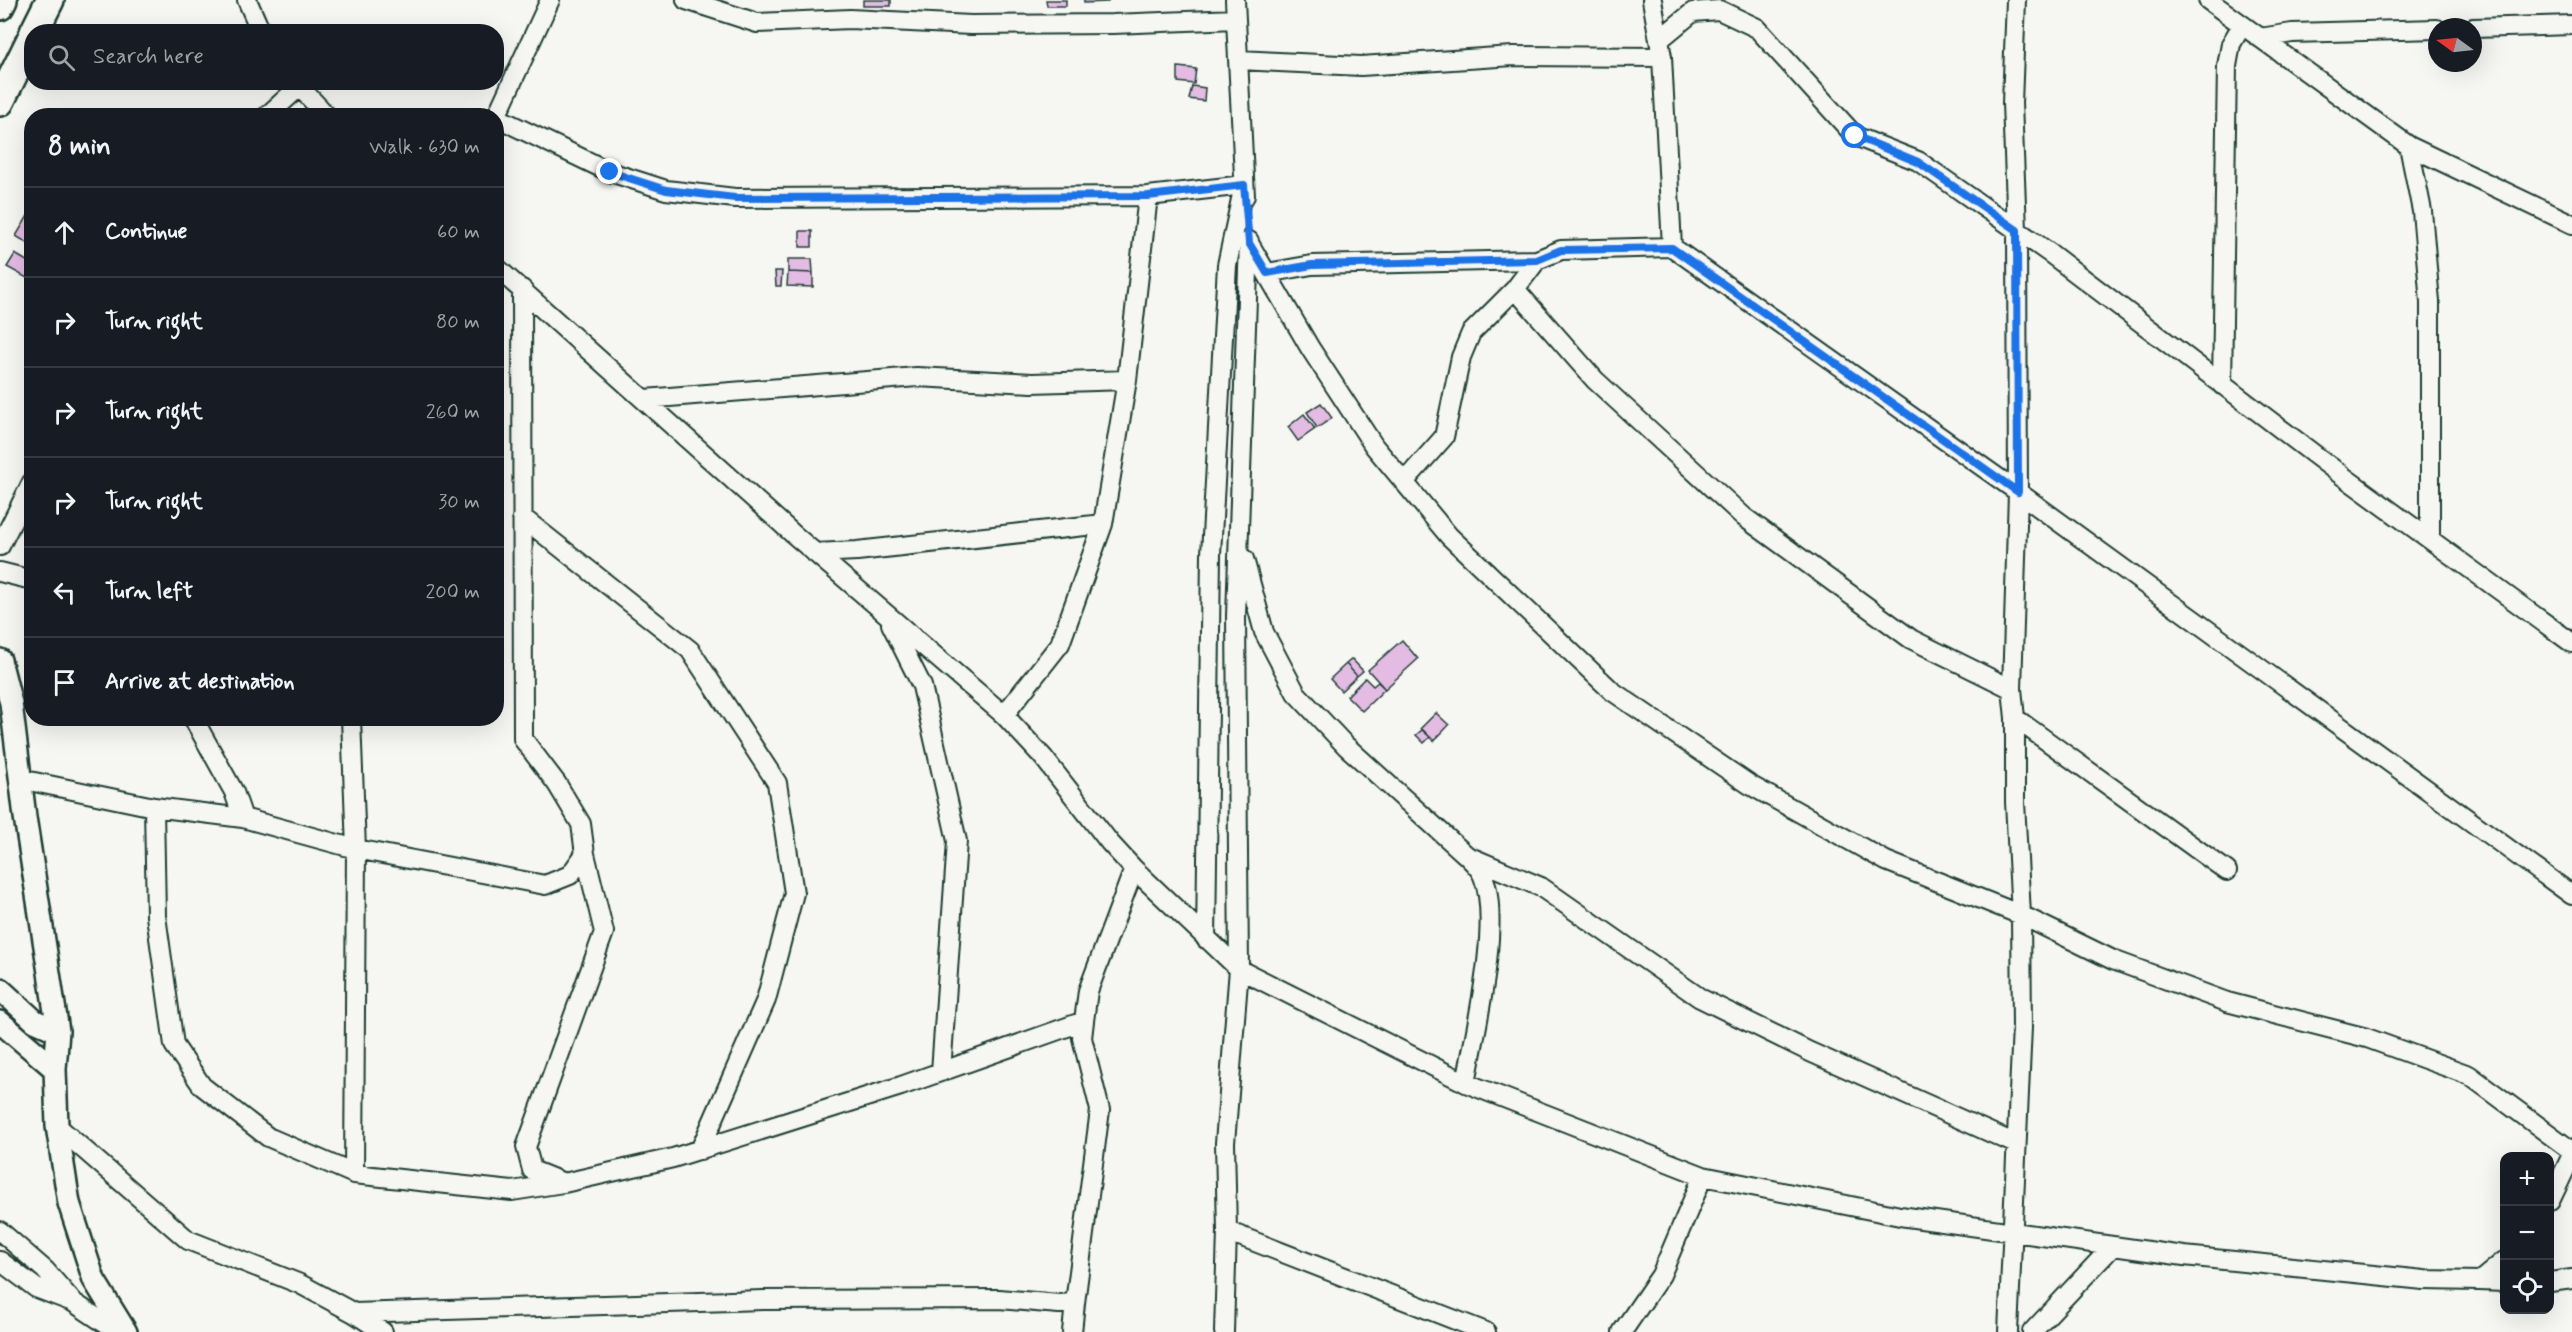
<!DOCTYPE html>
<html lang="en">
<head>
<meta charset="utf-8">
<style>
	body { margin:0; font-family:Mynerve,sans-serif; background:#20242c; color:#f1f3f6 }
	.controls { position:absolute; right:18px; bottom:18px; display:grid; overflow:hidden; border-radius:12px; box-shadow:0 6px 24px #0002 }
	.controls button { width:54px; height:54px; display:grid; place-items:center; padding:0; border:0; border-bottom:2px solid #363941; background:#171b24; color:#f1f3f6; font:30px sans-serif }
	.compass { position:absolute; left:2428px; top:18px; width:54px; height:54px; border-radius:50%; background:#171b24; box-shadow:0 6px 24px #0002; rotate:285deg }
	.stop { position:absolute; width:18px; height:18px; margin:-14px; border:4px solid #1a73e8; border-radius:50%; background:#fff }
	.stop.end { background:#1a73e8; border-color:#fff; box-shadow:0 2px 6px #0008 }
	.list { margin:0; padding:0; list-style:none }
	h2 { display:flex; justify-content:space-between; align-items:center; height:78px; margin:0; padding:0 24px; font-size:26px }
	h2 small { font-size:20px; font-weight:400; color:#9ea1a6 }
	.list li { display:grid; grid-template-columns:39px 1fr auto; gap:18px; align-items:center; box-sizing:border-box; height:90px; padding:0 24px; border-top:2px solid #363941 }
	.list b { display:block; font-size:22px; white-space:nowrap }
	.list em { font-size:20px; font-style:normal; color:#9ea1a6 }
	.icon { flex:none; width:33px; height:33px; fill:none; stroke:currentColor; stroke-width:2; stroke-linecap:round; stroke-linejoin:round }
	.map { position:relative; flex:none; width:2572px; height:1332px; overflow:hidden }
	.search { position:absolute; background:#171b24; box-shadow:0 6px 24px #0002; left:24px; top:24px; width:480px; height:66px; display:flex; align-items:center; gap:15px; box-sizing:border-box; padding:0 21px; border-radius:24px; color:#9ea1a6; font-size:22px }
	.panel { position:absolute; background:#171b24; box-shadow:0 6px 24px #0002; left:24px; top:108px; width:480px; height:618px; border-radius:24px }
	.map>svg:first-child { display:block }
</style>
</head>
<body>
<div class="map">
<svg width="2572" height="1332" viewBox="0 0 2572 1332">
	<rect width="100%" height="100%" fill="#f6f6f2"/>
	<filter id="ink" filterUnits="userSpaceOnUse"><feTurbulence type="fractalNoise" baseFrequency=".0167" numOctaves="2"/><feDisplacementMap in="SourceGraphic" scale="12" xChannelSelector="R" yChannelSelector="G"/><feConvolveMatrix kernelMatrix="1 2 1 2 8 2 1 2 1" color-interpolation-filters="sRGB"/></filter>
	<g filter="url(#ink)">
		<!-- building -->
		<path fill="#e3bbe3" stroke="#1f3d34" stroke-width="1.5" d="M863,0H891V6H863Z
			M1046,0H1066V6H1047Z
			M1084,0H1108V2L1084,3Z
			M1178,67L1196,69L1194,84L1178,82Z
			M1192,86L1205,88L1204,101L1189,99Z
			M29,214L32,216V246L16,236Z
			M800,231H812V247H800Z
			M15,254L32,264L27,278L7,267Z
			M788,259H812L813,273L788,272Z
			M775,271H782L781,286H776Z
			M788,272L813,273V287L787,286Z
			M1321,403L1332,418L1317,428L1307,412Z
			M1304,414L1315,429L1298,441L1288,427Z
			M1402,640L1418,659L1385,689L1368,670Z
			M1352,659L1363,671L1357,676L1346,664Z
			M1346,664L1357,676L1341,691L1330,679Z
			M1365,678L1373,686L1378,682L1385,689L1362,711L1347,696Z
			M1436,713L1449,725L1434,741L1421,728Z
			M1422,730L1430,737L1424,743L1416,735Z"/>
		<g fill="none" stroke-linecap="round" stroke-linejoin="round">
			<defs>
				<path id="minor" d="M247,0L261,32
					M686,0L757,23L850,19L971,25L1113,24L1236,19
					M1235,0L1245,196
					M1652,0L1662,57L1672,247
					M2208,0L2409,146L2572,224
					M2473,28L2572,25
					M2260,38L2292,33L2437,29
					M1659,40L1693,12L1719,10L1757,28L1855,136L1918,161L2051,254L2340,474L2572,643
					M1239,60L1361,66L1513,56L1662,57
					M295,82L327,116
					M267,116L299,87
					M496,117L610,172L666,190L735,198L1148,196L1244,185L1227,265L1211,554L1206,939
					M496,117L550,0
					M2409,146L2422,211L2430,302V538
					M1249,243L1310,348L1374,446L1449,536L1612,691L1750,785L1886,861L2021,915L2113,960L2227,1002L2367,1038L2469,1075L2572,1151
					M496,267L792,533L1004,715L1043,757L1110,843L1134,869L1239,969L1466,1083L1703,1176L1900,1216L2184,1256L2424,1280L2480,1281L2504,1261
					M1267,273L1312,265L1537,260L1561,250L1672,247L2018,492L2572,895
					M522,289L523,739L557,784L581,824L585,854L604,932L526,1147L532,1170L564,1183L673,1158L901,1086L1084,1021
					M1515,289L1595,380L1744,517L1911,639L2012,689
					M2222,385L2227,66L2231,44L2242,25
					M645,399L917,377L1032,383L1127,380
					M1404,482L1444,437L1461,357L1471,333L1515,289L1537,260
					M522,517L690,650L777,783L794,893L766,1000L700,1150
					M0,546L32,482
					M815,553L857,551L1103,524
					M1244,559L1264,632L1296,693L1346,746L1466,855C1472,861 1480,868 1483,876C1502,922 1475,1032 1466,1083
					M0,572L32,580
					M891,624L922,686L957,841L941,1072
					M1004,715L1060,644L1103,524L1127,380L1148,196
					M193,718L234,792L243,818
					M351,718L356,849L354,1174
					M2015,718L2227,871
					M20,779L154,807L243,818L356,849L545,885L570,875L585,854
					M154,807L156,916L174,1045L202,1086L268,1137L354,1174L512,1191L563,1183
					M1470,857L1541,887L1700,998L1810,1052L2016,1144
					M57,1126L188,1240L300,1284L354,1313L383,1332
					M2550,1201L2572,1155
					M0,1231L45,1270L72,1301
					M1227,1231L1486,1332
					M0,1261L36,1288L73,1302L118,1332
					M2480,1281L2504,1282
					M2550,1282L2572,1279
					M1075,1303L1100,1110L1082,1038L1084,1021L1088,991L1134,869
					M354,1313L763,1300L999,1299L1059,1304L1075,1303L1072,1332
					M1224,1332L1227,1231L1225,1143L1239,969L1236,616L1249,241
					M1622,1332L1661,1275L1703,1176
					M2008,1332L2022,1027L2021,915L2015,802V718L2012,689L2018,492L2017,230L2012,103L2016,0
					M2032,1332L2113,1246"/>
				<path id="tertiary" d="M0,660L11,703L25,817L58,1031L55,1069L57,1126L69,1203L94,1280L126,1332
					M0,989L35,1021L58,1031
					M0,1022L55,1069"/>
				<path id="primary" d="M0,6L3,0
					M34,32L50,0
					M0,102L32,37"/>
			</defs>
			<!-- minor casing -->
			<use href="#minor" stroke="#1f3d34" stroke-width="22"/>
			<!-- tertiary casing -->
			<use href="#tertiary" stroke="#1f3d34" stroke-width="26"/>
			<!-- primary casing -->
			<use href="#primary" stroke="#1f3d34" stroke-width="32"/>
			<!-- minor -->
			<use href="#minor" stroke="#f6f6f2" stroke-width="18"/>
			<!-- tertiary -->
			<use href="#tertiary" stroke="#f6f6f2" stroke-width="21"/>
			<!-- primary -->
			<use href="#primary" stroke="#f6f6f2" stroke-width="27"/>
		</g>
	</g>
	<g fill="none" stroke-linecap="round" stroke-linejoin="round" filter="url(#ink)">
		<!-- route -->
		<path stroke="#1a73e8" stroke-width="8" d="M610,172L666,190L735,198L1148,196L1244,185L1249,243L1267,273L1312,265L1537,260L1561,250L1672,248L2018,492L2017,230L1918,162L1855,136"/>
	</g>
</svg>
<div class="controls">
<button>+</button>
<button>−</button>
<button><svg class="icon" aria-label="locate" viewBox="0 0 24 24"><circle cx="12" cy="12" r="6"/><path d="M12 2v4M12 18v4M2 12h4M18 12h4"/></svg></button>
</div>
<svg class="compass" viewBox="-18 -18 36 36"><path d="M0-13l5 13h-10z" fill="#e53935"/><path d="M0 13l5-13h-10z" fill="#9ea1a6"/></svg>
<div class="stop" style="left:1855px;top:136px"></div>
<div class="stop end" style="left:610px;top:172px"></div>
<div class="search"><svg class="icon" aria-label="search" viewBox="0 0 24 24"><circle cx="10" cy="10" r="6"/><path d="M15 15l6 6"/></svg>Search here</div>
<section class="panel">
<h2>8 min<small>Walk · 630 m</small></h2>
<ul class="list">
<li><svg class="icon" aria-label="ahead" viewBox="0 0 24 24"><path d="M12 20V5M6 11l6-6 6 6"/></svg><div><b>Continue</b></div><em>60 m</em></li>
<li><svg class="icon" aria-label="right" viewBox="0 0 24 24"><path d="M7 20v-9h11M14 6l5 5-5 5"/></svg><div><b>Turn right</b></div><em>80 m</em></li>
<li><svg class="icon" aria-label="right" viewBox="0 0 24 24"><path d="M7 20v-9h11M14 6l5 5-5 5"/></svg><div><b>Turn right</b></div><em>260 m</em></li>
<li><svg class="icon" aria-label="right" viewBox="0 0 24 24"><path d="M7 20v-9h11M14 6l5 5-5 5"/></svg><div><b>Turn right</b></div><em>30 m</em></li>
<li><svg class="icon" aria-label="left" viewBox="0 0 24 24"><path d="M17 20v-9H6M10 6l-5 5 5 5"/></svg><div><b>Turn left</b></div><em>200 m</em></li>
<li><svg class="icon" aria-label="arrive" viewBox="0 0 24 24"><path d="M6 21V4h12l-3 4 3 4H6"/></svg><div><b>Arrive at destination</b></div></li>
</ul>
</section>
</div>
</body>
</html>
